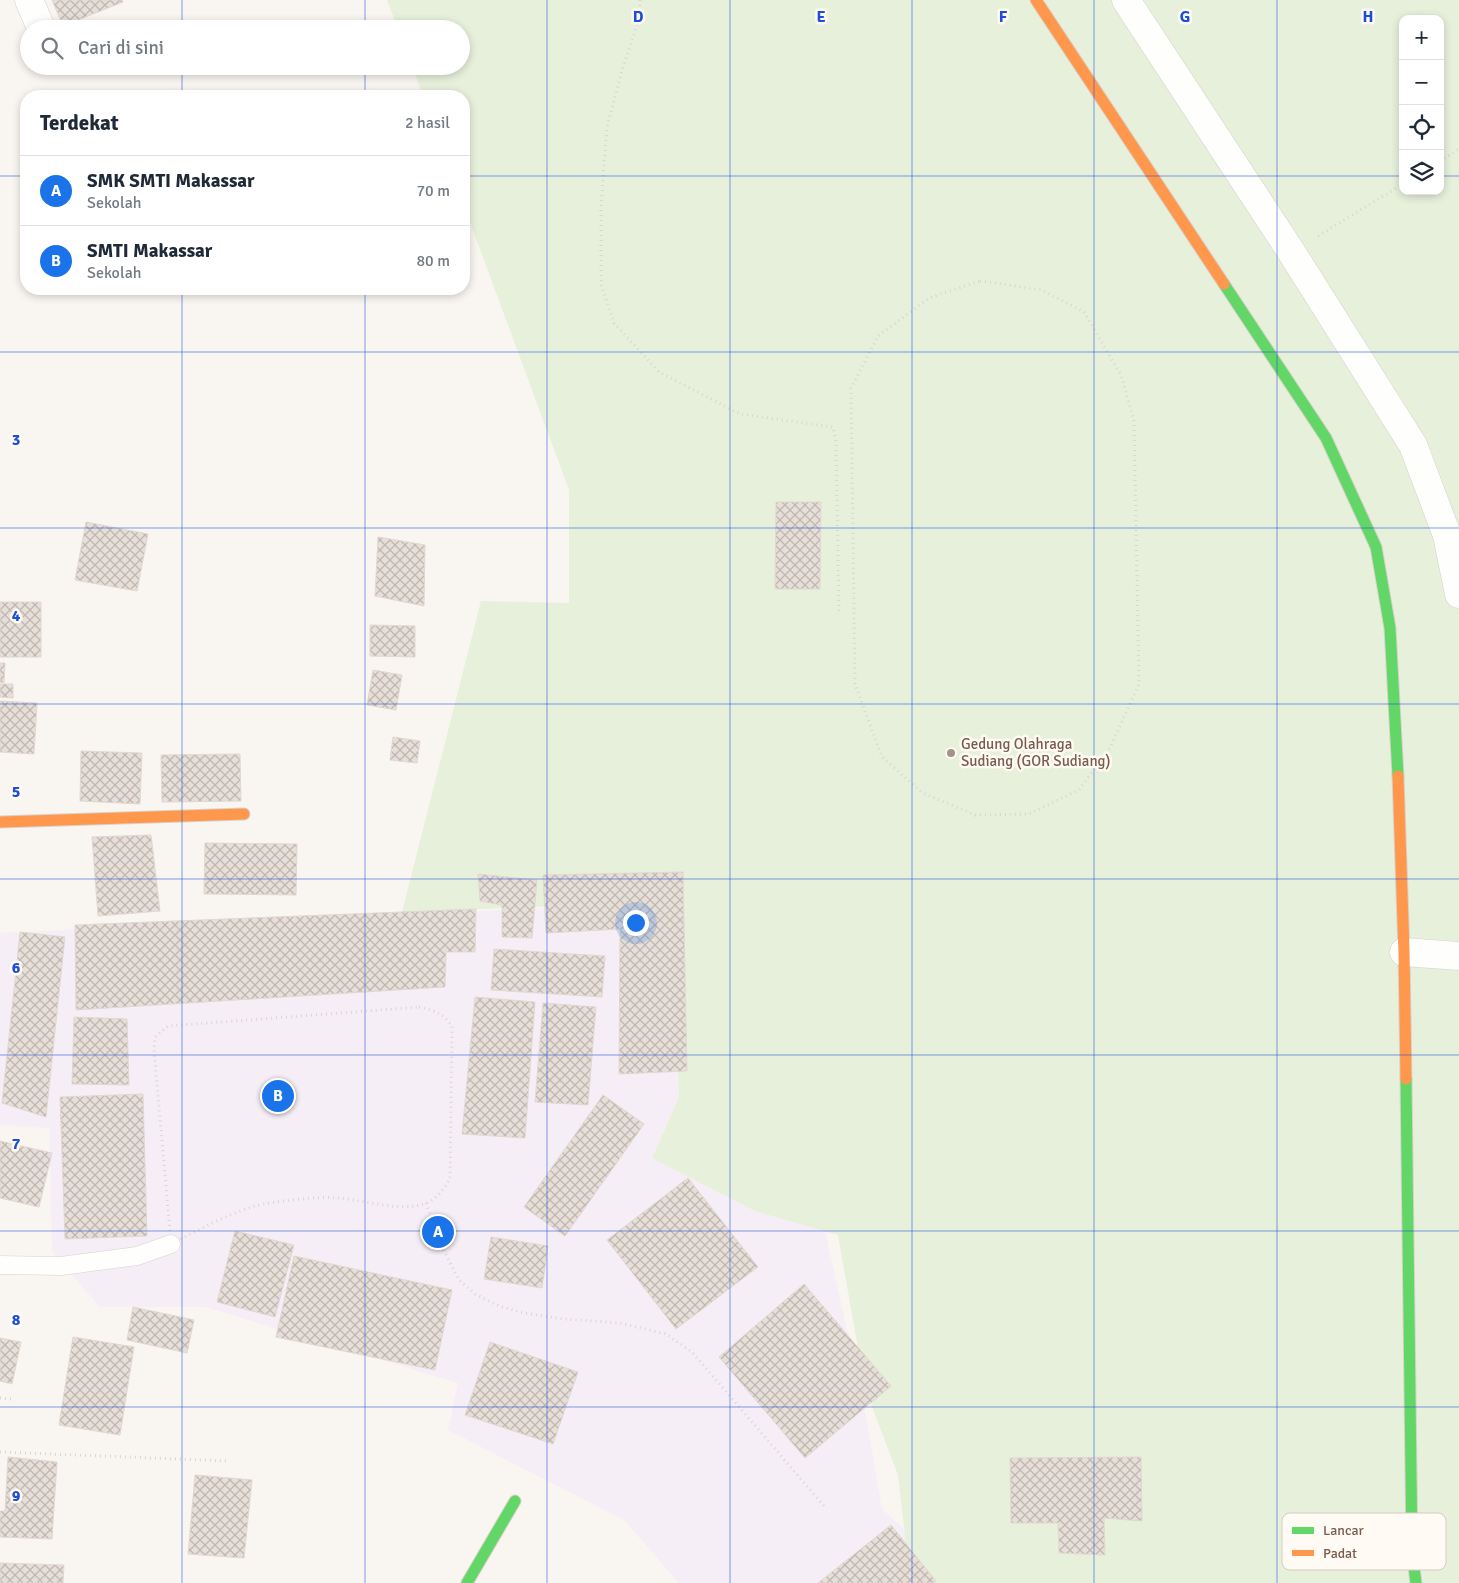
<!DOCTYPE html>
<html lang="id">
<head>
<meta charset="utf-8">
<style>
	body { margin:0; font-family:Signika,sans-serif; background:#f6f6f7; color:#1f2937 }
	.controls { position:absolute; right:15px; top:15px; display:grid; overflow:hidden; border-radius:10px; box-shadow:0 2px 8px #0003 }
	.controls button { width:45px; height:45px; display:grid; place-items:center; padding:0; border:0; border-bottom:1px solid #e0e1e3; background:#fff; color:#1f2937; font:25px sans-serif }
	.you { position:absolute; left:635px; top:922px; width:18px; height:18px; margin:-12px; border:4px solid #fff; border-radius:50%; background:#1a73e8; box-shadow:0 0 0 8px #1a73e833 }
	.badge { display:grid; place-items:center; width:32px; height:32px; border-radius:50%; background:#1a73e8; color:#fff; font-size:16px; font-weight:700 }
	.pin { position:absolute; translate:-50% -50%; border:2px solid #fff; box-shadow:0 1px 5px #0006 }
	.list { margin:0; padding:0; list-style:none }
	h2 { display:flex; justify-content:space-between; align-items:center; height:65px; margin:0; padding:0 20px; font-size:21px }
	h2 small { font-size:16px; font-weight:400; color:#747a83 }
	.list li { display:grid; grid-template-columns:32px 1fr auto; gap:15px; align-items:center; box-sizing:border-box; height:70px; padding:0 20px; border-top:1px solid #e0e1e3 }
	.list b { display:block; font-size:19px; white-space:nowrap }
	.list p { margin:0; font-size:16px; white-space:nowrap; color:#747a83 }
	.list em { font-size:16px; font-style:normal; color:#747a83 }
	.icon { flex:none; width:28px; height:28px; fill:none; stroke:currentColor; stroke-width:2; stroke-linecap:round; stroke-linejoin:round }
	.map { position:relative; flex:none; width:1459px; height:1583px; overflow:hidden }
	.search { position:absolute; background:#fff; box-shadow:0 2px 8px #0003; left:20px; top:20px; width:450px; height:55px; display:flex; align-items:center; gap:12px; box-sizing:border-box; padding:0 18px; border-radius:28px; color:#747a83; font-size:19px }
	.panel { position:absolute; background:#fff; box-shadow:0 2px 8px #0003; left:20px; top:90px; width:450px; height:205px; border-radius:20px }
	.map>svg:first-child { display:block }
</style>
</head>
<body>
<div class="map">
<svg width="1459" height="1583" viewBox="0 0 1459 1583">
	<defs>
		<pattern id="building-cross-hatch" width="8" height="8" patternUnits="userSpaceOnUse" patternTransform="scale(1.25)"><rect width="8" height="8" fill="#e6ded7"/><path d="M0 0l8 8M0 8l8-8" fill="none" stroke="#bfb7b1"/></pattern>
	</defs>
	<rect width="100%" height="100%" fill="#f9f5f0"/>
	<!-- education -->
	<path fill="#f6eef6" d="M672,902L679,1097L658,1143L821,1212L868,1427L882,1509L943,1564L919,1583H679L624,1520L448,1430L458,1383L205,1307H100L52,1252L49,1128L0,1125V933Z"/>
	<!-- garden -->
	<path fill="#e7f0db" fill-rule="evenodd" d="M387,0H1459V1583H928L929,1572L906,1544L898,1475L865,1388L838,1235L755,1211L652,1158L679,1097L672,902L402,912L481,601L569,603V490L464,206V96H423L412,66H461V29H398ZM1403,19H1440V191H1403Z"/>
	<!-- building -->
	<path fill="url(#building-cross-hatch)" stroke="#e2d8d2" d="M52,0H122L123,2L63,26Z
		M776,502H821L820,589H775Z
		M86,522L148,534L137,591L75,580Z
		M378,537L425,545L424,606L375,596Z
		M0,602H41V657H0Z
		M370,625L415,626V657L370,656Z
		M0,663H5L4,683L0,682Z
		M373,670L402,675L396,710L367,705Z
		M0,684H13V698L0,697Z
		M0,701L37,703L34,754L0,752Z
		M393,737L420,741L417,763L390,760Z
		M81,751L142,753L140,804L80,801Z
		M240,754L241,801L162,802L161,755Z
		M151,835L160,911L98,916L92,837Z
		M205,843L297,844L296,895L204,894Z
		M683,872L687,1071L619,1074L620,929L546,933L543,875Z
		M478,874L537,880L532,938L502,937V905L480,901Z
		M476,909L475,952H446L445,987L76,1010L75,925Z
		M20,932L65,937L46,1117L2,1103Z
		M494,949L605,956L602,997L491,990Z
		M475,997L535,1002L525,1138L462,1134Z
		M543,1003L596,1007L588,1105L535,1102Z
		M74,1017L127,1019L129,1085L72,1084Z
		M143,1094L147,1236L65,1239L60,1097Z
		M603,1095L644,1124L565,1236L524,1207Z
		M0,1141L52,1153L39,1207L0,1198Z
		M688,1178L758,1267L676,1329L607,1240Z
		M235,1231L294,1245L275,1317L217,1302Z
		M491,1237L548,1246L542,1288L484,1279Z
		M294,1256L452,1290L435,1370L276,1337Z
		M804,1284L891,1386L805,1458L719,1357Z
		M133,1307L194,1320L187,1353L127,1340Z
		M73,1337L134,1347L120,1435L59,1425Z
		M0,1338L21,1342L12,1384L0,1381Z
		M490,1342L578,1372L553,1444L465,1415Z
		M8,1457L57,1462L52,1539L0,1537V1511H5Z
		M1141,1457L1142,1521L1104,1518L1105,1555L1059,1553L1058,1523H1011L1010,1458Z
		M195,1475L252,1480L244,1558L188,1554Z
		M891,1525L936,1581L934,1583H818Z
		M0,1563L64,1565L63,1583H0Z"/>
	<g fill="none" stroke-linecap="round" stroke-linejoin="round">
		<defs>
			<path id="lane" d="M0,1265L61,1266L137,1256L171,1244"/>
			<path id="street" d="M29,0L41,28
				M1126,0L1292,253L1413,445L1447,535L1459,594
				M1404,952L1459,956"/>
			<path id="fast" d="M1224,284L1326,438L1376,547L1390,628L1398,776
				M1406,1079L1412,1552L1416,1583
				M467,1583L515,1501"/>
			<path id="slow" d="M1036,0L1224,284
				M1398,776L1404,952L1406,1079
				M0,822L244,814"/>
		</defs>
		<!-- lane casing -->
		<use href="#lane" stroke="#d7d1cb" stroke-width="19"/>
		<!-- street casing -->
		<use href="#street" stroke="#d7d1cb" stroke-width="29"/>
		<!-- fast casing -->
		<use href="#fast" stroke="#d9d2cb" stroke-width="13"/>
		<!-- slow casing -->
		<use href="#slow" stroke="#d9d2cb" stroke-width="13"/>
		<!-- path -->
		<path stroke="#dcd5d0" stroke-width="3" stroke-dasharray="1 4" stroke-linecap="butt" d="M640,0L639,20L623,67L607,127L601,206V284L614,323L659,372L740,414L833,427L836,442L839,612
			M1440,161L1459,149
			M1318,236L1403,184
			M980,281L1042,290L1084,312L1121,375L1134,421L1139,684L1111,746L1079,790L1029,814L975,815L923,793L882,757L855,684L851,388L878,336L929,298Z
			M419,1007C433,1010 443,1013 452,1026L450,1179C444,1189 437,1199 426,1203C402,1213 364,1200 339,1198C319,1196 274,1201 255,1206C226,1215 198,1230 171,1244L154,1049L155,1037L168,1026Z
			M426,1203L443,1249L459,1280L475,1294L499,1306L524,1313L564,1319L620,1323L666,1334L692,1352L824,1506
			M0,1398L11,1399
			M0,1452L229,1461"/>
		<!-- lane -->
		<use href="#lane" stroke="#fefefd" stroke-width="18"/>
		<!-- street -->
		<use href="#street" stroke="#fefefd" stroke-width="28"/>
		<!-- fast -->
		<use href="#fast" stroke="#63d668" stroke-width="11"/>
		<!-- slow -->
		<use href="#slow" stroke="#ff974d" stroke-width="11"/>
	</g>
	<!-- grid -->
	<path fill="none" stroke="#1d4ed8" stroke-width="1" stroke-opacity="0.55" d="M182,0V29M365,0V29M547,0V1583M730,0V1583M912,0V1583M1094,0V1583M1277,0V1583M182,66V96M365,66V96M0,176H26M464,176H1403M1440,176H1459M182,289V1583M365,289V1583M0,352H1459M0,528H1459M0,704H1459M0,879H1459M0,1055H1459M0,1231H1459M0,1407H1459"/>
	<!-- markers -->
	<circle fill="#a69286" stroke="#fffaf3" stroke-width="2" cx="951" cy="753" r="5"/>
	<g text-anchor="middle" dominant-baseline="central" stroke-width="5" stroke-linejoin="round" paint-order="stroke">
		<!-- poi labels -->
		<g font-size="15" fill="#7a5c4d" stroke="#fffaf3" text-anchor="start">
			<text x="961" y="744">Gedung Olahraga<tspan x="961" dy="17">Sudiang (GOR Sudiang)</tspan></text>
		</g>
	</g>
	<!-- legend -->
	<rect x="1282" y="1513" width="164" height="57" rx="8" fill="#fffaf3" stroke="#d7cbc1" stroke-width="1"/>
	<rect x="1292" y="1527" width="22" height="7" fill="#63d668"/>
	<rect x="1292" y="1550" width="22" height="6" fill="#ff974d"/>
	<g font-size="14" fill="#7a5c4d">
		<text x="1323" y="1535">Lancar</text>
		<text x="1323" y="1558">Padat</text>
	</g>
	<g font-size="16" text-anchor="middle" font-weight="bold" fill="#1d4ed8" stroke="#fffaf3" stroke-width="5" stroke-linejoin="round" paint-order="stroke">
		<text x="638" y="22">D</text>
		<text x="821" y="22">E</text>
		<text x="1003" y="22">F</text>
		<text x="1185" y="22">G</text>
		<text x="1368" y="22">H</text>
		<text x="16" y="445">3</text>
		<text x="16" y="621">4</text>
		<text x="16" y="797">5</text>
		<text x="16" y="973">6</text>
		<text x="16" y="1149">7</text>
		<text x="16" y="1325">8</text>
		<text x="16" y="1501">9</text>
	</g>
</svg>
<div class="controls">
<button>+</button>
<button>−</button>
<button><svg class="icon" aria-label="locate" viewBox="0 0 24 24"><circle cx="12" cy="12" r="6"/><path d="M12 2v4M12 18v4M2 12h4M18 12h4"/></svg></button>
<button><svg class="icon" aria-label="layers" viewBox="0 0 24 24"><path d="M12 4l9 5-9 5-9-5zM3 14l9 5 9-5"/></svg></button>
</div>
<div class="you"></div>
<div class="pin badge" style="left:438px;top:1232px">A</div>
<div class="pin badge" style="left:278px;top:1096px">B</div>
<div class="search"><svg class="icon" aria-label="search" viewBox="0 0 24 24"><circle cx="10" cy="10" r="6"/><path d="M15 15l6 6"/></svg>Cari di sini</div>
<section class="panel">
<h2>Terdekat<small>2 hasil</small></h2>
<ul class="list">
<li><span class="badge">A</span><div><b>SMK SMTI Makassar</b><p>Sekolah</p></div><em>70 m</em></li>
<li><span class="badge">B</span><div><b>SMTI Makassar</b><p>Sekolah</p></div><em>80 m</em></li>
</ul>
</section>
</div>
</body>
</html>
